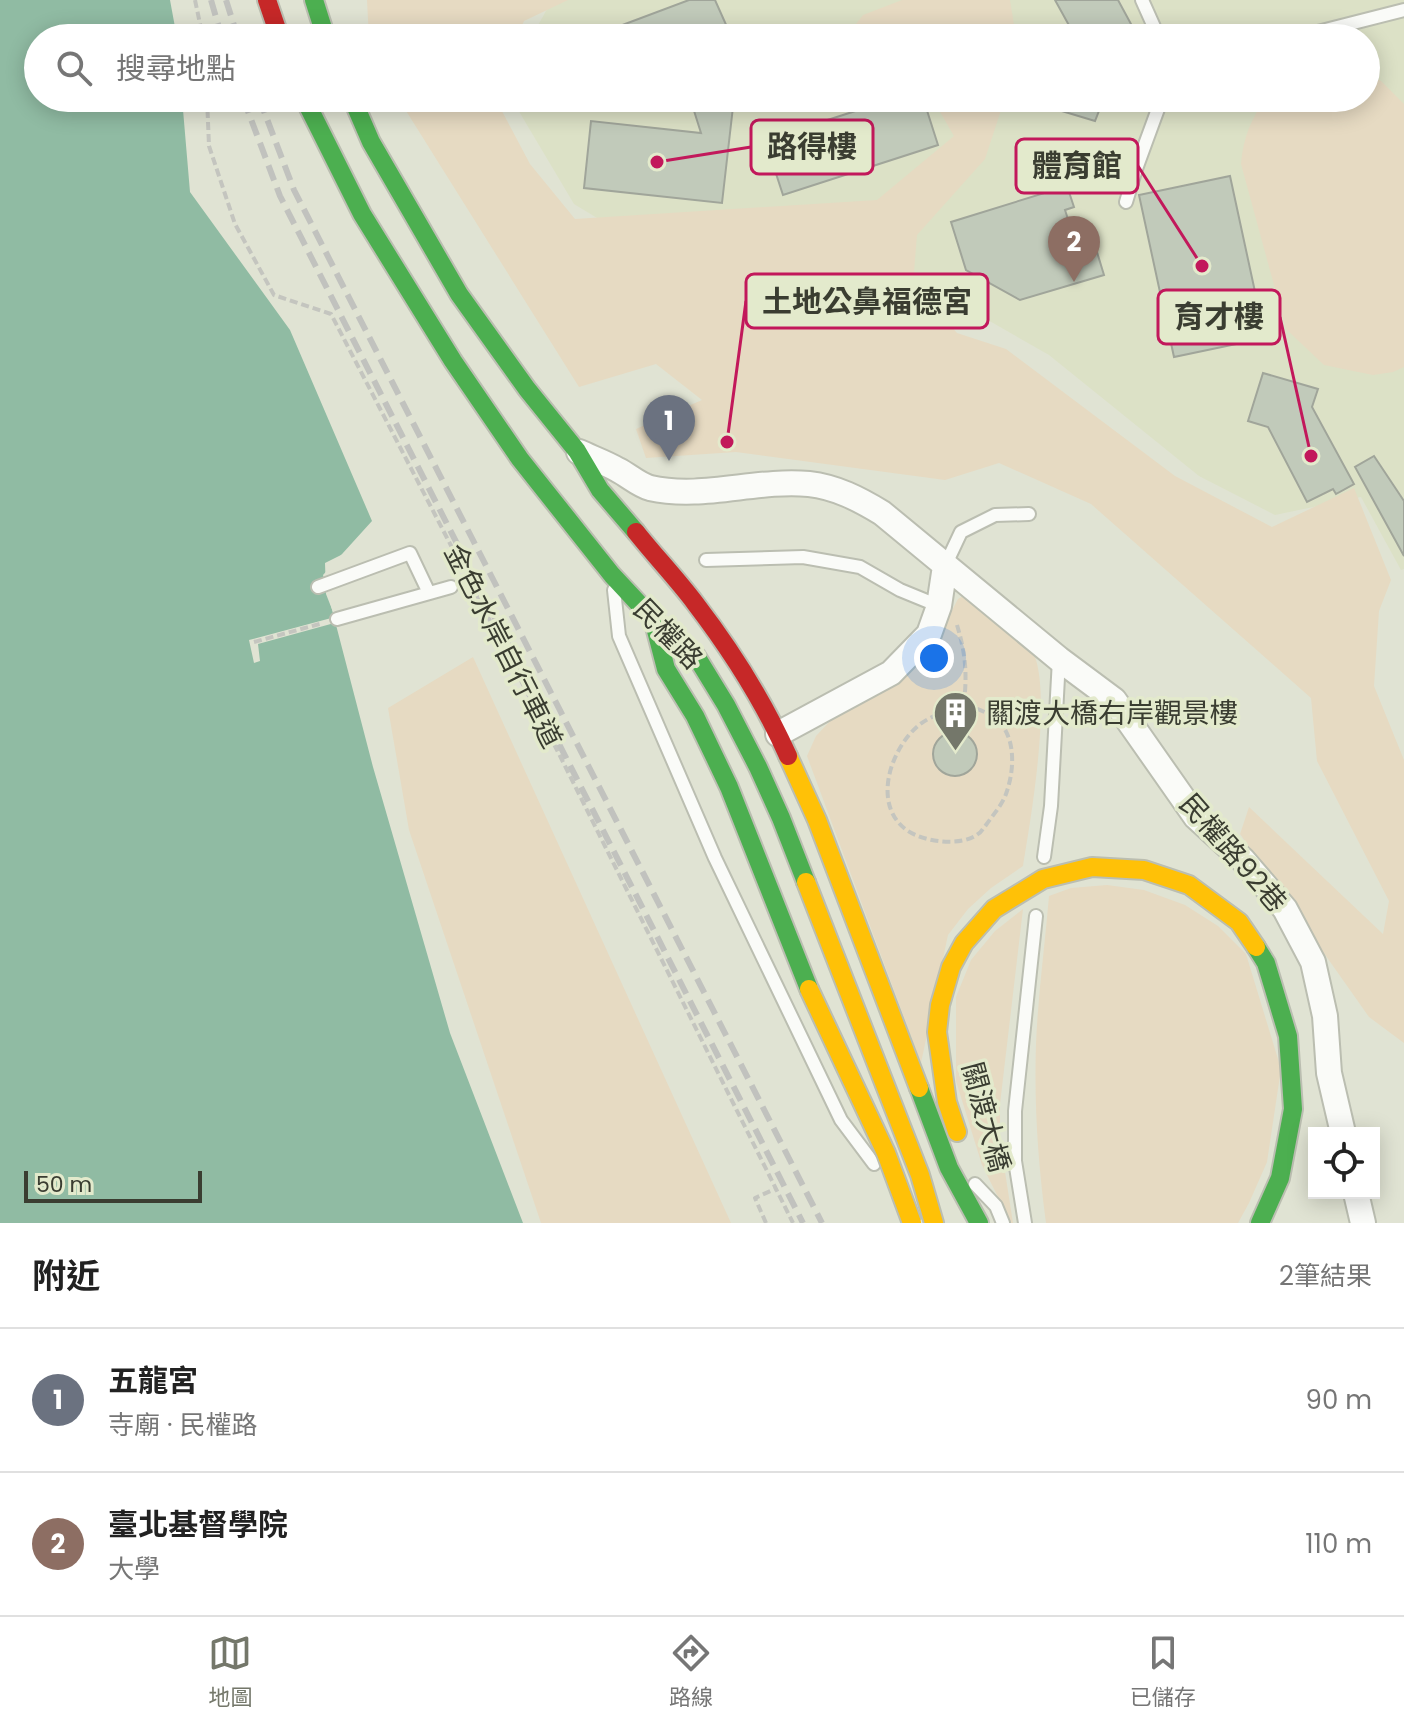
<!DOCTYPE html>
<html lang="zh-TW">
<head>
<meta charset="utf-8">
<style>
	body { margin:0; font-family:Poppins,"Noto Sans TC",sans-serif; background:#f6f6f6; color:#222 }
	.controls { position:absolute; right:24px; bottom:24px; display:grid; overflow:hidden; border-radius:0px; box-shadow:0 4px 20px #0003 }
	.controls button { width:72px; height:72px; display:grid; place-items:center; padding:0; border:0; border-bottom:2px solid #e0e0e0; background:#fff; color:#222; font:40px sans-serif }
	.scale { position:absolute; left:24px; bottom:20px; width:178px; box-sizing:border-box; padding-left:8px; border:4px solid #3a3d31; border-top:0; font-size:22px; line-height:28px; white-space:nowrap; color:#3a3d31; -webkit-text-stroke:6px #e3eacc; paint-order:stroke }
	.you { position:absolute; left:934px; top:658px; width:28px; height:28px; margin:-20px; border:6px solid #fff; border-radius:50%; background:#1a73e8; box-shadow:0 0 0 12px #1a73e833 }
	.badge { display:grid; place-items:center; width:52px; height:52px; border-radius:50%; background:#74776a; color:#fff; font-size:26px; font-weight:700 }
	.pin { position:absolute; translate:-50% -66px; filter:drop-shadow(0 2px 4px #0008) }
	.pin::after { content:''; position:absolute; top:42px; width:28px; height:24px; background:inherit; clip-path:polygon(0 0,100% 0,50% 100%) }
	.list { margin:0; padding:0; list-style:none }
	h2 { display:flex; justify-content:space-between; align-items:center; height:104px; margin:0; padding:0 32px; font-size:34px }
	h2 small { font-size:26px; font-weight:400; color:#767676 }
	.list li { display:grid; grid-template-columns:52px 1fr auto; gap:24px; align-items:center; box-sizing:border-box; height:144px; padding:0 32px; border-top:2px solid #e0e0e0 }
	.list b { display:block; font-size:30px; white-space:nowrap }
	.list p { margin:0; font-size:26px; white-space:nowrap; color:#767676 }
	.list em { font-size:26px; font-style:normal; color:#767676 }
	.icon { flex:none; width:44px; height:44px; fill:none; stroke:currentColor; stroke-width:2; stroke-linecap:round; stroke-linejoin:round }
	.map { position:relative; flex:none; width:1404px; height:1223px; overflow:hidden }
	.search { position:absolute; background:#fff; box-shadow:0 4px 20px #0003; left:24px; right:24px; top:24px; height:88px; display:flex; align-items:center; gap:20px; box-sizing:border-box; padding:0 28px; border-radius:44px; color:#767676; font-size:30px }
	.sheet { height:392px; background:#fff }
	nav { display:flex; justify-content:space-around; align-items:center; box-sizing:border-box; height:112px; border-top:2px solid #e0e0e0; background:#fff; font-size:22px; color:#767676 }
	nav a { display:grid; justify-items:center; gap:4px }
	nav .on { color:#74776a }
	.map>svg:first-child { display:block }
</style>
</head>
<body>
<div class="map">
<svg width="1404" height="1223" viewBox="0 0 1404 1223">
	<rect width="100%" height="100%" fill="#e0e3d3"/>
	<!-- built -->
	<path fill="#dce1c6" d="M552,0H1404V569L1401,570L1361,497L1275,515L1199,476L1049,355L958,303L807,295L681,269L574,204L511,98H1366V38H531Z"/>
	<!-- green -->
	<path fill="#e6dac2" d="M367,0H568L524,21L516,38H369Z
		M902,0H1010L1016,38H845L863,15Z
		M1366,74L1381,81L1404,104V367L1393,372L1373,375L1324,365L1286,329L1241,164C1243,139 1251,117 1267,98H1366Z
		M398,98H495L530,164L575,219L877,200L954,136L932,98H1005L985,159L917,235L913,284L957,333L1006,349L1175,476L1272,527L1354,488L1391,580L1379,611L1374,686L1404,760V1043L1369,1017L1240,834L1249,807L1383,934L1389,901L1317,761L1311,698L1091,504L999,463L945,480L736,452L646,458L636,429L702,400L656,364L579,387Z
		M966,594C981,606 995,618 1010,630C1016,635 1024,640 1029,646C1056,677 1030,823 1023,866L991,888L968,909L948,935L921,1063L807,756L816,736L833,718L935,643L958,599Z
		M473,657L731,1223H541L409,830L388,708Z
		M1107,885L1144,890L1185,905L1218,926L1246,954L1281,1069L1267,1162L1249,1203L1238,1223H1046C1038,1163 1034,1104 1036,1044C1038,994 1045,945 1049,896L1071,888Z
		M1023,909L1000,1104V1140L1013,1223H1011L982,1165L956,1081V997L971,960L995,931Z"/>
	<!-- water -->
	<path fill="#90bba3" d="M0,0H170L177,38H38V98H182L190,192L290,330L372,521L323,575L373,767L450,1033L523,1223H0Z"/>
	<!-- pier -->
	<path fill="#e0e3d3" d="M351,550L327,576L340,625L338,622L258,644L260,661L254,663L249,640L335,617L326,594L325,563Z"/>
	<!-- building -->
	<path fill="#c1caba" stroke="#a0a59a" stroke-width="2" d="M689,0H715L732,38H593V36Z
		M1055,0H1118L1131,24L1125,38H1076Z
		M690,98H734L722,203L584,188L591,121L701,133Z
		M896,98H923L938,145L783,195L765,140Z
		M1035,98H1104L1095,121L1035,103Z
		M1230,176L1265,338L1174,357L1139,195Z
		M1067,186L1074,207L1065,210L1076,244L1093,239L1104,275L1020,300L966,270L951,222Z
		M1263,373L1318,389L1312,407L1354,484L1336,494L1333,489L1307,502L1268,427L1248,421Z
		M1374,456L1404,501V556L1355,467Z
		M933 754a22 22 0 1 1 44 0a22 22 0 1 1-44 0Z"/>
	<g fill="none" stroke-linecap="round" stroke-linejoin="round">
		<defs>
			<path id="lane" d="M1142,0L1159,38
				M1294,38L1404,10
				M1126,202L1136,169L1162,98
				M706,560L803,557L860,567L900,590L939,606
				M945,566L961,532L995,515L1029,514
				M318,587L410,553L429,593
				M614,590L619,636L715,858L841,1120L874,1164
				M337,619L451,587
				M1044,857L1051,806L1059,659
				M975,1184L996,1206L1003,1223
				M1025,1223L1015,1161V1111L1036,916"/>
			<path id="street" d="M579,452C592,458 606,463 618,470C628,475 639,485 650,488C702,500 756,479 809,484C836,487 859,499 882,513L1059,659L1114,700L1196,817L1243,860L1285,909L1313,962L1325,1016L1329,1073L1343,1133
				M778,734L891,673L929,634L939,606L945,566
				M1356,1193L1363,1223"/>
			<path id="fast" d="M314,0L326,38
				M304,98L362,214L453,361L520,459L612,575L653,619L696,656L726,705L758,767L781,818L806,882
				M352,98L371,142L459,294L527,389L577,451L600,490L636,532
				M653,619L666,669L695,716L729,787L809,989
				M1256,947L1266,963L1288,1036L1293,1109L1280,1178L1260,1223
				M919,1088L949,1168L979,1223"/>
			<path id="slow" d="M788,756L817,820L919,1088
				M806,882L920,1175L934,1223
				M957,1132L947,1102L937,1032L940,1005L951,967L964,943L994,909L1043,879L1092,867L1144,870L1189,885L1239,922L1256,947"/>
			<path id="jam" d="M267,0L280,38
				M636,532C655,556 677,579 695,603C731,650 764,702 788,756"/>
		</defs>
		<!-- lane casing -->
		<use href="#lane" stroke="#bbbeb1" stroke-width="16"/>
		<!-- street casing -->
		<use href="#street" stroke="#bbbeb1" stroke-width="28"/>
		<!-- fast casing -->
		<use href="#fast" stroke="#bbbeb1" stroke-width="22"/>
		<!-- slow casing -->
		<use href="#slow" stroke="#bbbeb1" stroke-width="22"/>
		<!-- jam casing -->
		<use href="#jam" stroke="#bbbeb1" stroke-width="22"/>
		<!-- path -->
		<path stroke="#c4c5bf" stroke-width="4" stroke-dasharray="8 4" stroke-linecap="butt" d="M195,0L203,38
			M207,98L209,146L235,224L274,295L331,314L558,752L793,1223
			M957,625C966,655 967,673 964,704C949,710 932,715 919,725C890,749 871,806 908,831C925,842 961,847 978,834C982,832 983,828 986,825C993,815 1002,805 1006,794C1014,772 1016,742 1001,724C992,713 977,709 964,704
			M254,642L323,623
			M766,1223L755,1198L775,1189"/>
		<!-- lane -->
		<use href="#lane" stroke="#fafbf8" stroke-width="12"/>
		<!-- street -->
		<use href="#street" stroke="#fafbf8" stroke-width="24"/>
		<!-- fast -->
		<use href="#fast" stroke="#4caf50" stroke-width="18"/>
		<!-- slow -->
		<use href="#slow" stroke="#ffc107" stroke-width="18"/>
		<!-- jam -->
		<use href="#jam" stroke="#c62828" stroke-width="18"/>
		<!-- rail -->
		<path stroke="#c1c2be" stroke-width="6" stroke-dasharray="16 8" stroke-linecap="butt" d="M211,0L222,38
			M226,0L238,38
			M243,98L280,196L803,1223
			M259,98L294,190L822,1223"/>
		<defs>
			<path id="slow-bridge" d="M809,989L886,1153L912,1223"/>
		</defs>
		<!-- slow-bridge casing -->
		<use href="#slow-bridge" stroke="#bbbeb1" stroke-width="22" stroke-linecap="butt"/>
		<!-- slow-bridge -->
		<use href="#slow-bridge" stroke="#ffc107" stroke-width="18"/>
	</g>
	<!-- icons -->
	<defs>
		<symbol id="building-pin" viewBox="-11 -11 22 30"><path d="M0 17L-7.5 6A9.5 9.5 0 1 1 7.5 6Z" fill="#74776a" stroke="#e3eacc"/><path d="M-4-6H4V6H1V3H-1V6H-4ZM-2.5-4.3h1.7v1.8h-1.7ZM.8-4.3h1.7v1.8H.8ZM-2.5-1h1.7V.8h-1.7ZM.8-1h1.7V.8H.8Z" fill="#fff"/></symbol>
	</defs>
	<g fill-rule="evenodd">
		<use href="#building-pin" x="930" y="688" width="51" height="69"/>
	</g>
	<g text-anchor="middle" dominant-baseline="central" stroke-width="7" stroke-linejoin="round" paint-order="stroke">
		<!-- street labels -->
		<g font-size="28" fill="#3a3d31" stroke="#e3eacc">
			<text transform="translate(668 634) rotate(46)">民權路</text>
			<text transform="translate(503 646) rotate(63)">金色水岸自行車道</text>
			<text transform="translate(1233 853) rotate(49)">民權路92巷</text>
			<text transform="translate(986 1117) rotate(75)">關渡大橋</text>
		</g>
		<!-- poi labels -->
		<g font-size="28" fill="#3a3d31" stroke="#e3eacc" text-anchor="start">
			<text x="986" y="713">關渡大橋右岸觀景樓</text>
		</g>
	</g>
	<!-- callouts -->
	<path fill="none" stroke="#c2185b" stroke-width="3" d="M657 162L751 147M1202 266L1138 166M727 442L746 301M1311 456L1280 317"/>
	<g fill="#c2185b" stroke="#e3eacc" stroke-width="3">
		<circle cx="657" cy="162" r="8"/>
		<circle cx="1202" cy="266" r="8"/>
		<circle cx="727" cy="442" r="8"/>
		<circle cx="1311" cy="456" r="8"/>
	</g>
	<g fill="#e3eacc" stroke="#c2185b" stroke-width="3">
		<rect x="751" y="120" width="122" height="54" rx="8"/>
		<rect x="1016" y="139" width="122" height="54" rx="8"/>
		<rect x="746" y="274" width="242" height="54" rx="8"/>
		<rect x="1158" y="290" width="122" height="54" rx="8"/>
	</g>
	<g font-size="30" text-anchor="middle" font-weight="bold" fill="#3a3d31">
		<text x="812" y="157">路得樓</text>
		<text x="1077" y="176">體育館</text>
		<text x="867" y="312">土地公鼻福德宮</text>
		<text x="1219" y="327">育才樓</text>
	</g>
</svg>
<div class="controls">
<button><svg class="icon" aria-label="locate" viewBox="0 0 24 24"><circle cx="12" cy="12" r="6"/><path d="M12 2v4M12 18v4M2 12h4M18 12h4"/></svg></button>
</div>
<div class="scale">50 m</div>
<div class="you"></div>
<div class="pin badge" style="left:669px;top:461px;background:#6b7280">1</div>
<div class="pin badge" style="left:1074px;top:282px;background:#8d6e63">2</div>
<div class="search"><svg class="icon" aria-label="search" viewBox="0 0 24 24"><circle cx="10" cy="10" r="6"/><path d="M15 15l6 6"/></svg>搜尋地點</div>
</div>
<section class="sheet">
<h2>附近<small>2筆結果</small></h2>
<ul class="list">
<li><span class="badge" style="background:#6b7280">1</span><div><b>五龍宮</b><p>寺廟 · 民權路</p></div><em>90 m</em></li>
<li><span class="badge" style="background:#8d6e63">2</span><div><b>臺北基督學院</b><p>大學</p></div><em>110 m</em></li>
</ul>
</section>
<nav>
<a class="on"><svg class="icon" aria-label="map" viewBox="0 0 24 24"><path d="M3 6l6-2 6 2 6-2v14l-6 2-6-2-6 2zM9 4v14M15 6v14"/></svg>地圖</a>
<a><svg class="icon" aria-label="directions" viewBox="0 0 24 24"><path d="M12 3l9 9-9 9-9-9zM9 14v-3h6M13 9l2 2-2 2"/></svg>路線</a>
<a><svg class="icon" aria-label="saved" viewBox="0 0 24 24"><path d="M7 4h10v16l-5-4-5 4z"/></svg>已儲存</a>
</nav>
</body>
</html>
